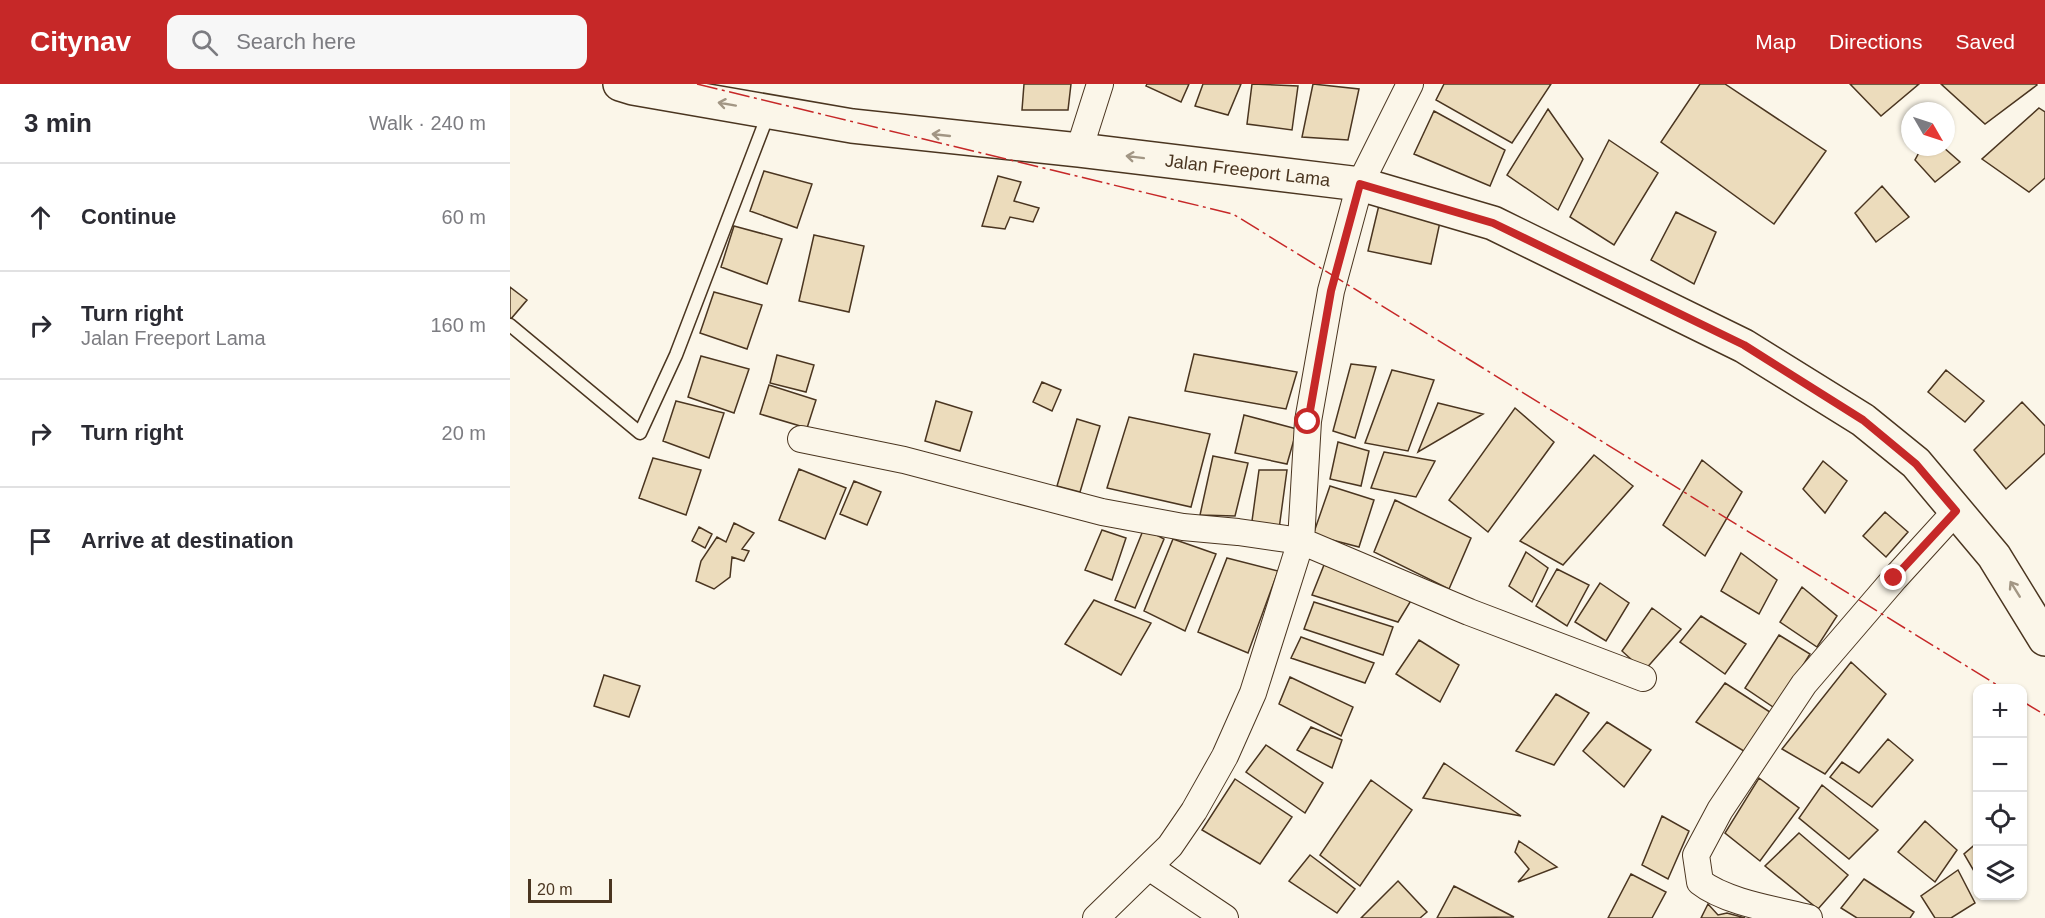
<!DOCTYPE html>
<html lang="en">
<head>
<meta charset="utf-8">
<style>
	body { margin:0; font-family:Helvetica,sans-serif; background:#f7f7f7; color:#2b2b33 }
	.controls { position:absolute; right:18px; bottom:18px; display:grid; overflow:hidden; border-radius:12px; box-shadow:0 2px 4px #0004 }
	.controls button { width:54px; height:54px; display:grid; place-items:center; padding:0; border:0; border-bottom:2px solid #e1e1e2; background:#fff; color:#2b2b33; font:30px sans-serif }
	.compass { position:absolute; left:1391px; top:18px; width:54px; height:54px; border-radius:50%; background:#fff; box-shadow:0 2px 4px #0004; rotate:129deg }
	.scale { position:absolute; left:18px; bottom:15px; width:84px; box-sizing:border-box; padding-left:6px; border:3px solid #4a3520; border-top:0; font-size:16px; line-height:21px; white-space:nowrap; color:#4a3520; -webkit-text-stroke:4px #fbf6e9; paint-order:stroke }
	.stop { position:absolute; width:18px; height:18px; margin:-14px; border:4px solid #c62828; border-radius:50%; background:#fff }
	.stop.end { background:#c62828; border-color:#fff; box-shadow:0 2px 6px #0008 }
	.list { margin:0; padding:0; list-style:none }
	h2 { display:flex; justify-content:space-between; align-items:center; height:78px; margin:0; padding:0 24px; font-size:26px }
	h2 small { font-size:20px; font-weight:400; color:#7c7c81 }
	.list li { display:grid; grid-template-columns:39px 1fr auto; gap:18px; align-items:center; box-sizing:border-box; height:108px; padding:0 24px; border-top:2px solid #e1e1e2 }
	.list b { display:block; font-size:22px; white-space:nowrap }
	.list p { margin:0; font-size:20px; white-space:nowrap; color:#7c7c81 }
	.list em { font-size:20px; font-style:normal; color:#7c7c81 }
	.icon { flex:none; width:33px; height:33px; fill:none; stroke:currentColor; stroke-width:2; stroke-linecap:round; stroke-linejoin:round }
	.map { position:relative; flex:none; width:1535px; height:834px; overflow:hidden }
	header { display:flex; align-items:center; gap:36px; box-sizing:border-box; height:84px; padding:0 30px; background:#c62828; color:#fff }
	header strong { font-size:28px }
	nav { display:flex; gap:33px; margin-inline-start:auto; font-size:21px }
	.search { width:420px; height:54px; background:#f7f7f7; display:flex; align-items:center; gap:15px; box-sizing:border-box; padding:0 21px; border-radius:12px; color:#7c7c81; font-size:22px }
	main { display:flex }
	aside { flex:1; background:#fff }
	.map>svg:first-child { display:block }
</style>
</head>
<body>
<header>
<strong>Citynav</strong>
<div class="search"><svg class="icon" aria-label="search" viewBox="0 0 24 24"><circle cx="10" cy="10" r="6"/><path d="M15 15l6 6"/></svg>Search here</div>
<nav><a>Map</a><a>Directions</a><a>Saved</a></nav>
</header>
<main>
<aside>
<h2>3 min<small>Walk · 240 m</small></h2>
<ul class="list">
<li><svg class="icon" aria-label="ahead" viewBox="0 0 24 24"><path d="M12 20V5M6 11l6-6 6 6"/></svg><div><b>Continue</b></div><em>60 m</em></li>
<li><svg class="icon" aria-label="right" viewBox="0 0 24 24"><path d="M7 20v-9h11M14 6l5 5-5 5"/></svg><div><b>Turn right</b><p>Jalan Freeport Lama</p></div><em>160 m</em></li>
<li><svg class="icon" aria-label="right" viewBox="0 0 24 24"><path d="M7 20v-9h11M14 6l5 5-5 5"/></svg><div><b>Turn right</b></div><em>20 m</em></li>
<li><svg class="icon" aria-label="arrive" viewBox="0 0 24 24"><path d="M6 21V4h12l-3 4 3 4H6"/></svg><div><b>Arrive at destination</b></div></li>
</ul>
</aside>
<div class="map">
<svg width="1535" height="834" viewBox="0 0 1535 834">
	<rect width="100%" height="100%" fill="#fbf6e9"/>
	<!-- building -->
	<path fill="#ecdcbc" stroke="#4a3520" stroke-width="1.5" d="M514,0H561L558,26H512Z
		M637,0H679L671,18L636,2Z
		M693,0H731L718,31L685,22Z
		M742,0L788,2L782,46L737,40Z
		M803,0L849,5L838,56L792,53Z
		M934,0H1041L1002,59L926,16Z
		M1190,0H1215L1316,67L1264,140L1151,58Z
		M1340,0H1409L1371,32Z
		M1431,0H1526L1527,1L1475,40Z
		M1529,24L1535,28V94L1519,108L1472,75Z
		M1038,25L1073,75L1048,126L997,91Z
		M924,27L995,66L980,102L904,70Z
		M1099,56L1148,89L1104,161L1060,133Z
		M1412,63H1433L1450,78L1425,98L1405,76Z
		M254,87L302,100L287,144L240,127Z
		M488,92L511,98L504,117L529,124L523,138L500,133L495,145L472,142Z
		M1372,102L1399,133L1366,158L1345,129Z
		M869,121L930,138L921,180L858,167Z
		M1166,128L1206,148L1184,200L1141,176Z
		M224,142L272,155L257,200L211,183Z
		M304,151L354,162L339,228L289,217Z
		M0,203L17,216L0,236Z
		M204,208L252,221L237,265L190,249Z
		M684,270L787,288L776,325L675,307Z
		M267,271L304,281L296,308L260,299Z
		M191,272L239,285L224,329L178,313Z
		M841,280L866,283L845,354L823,347Z
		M882,286L924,296L898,367L855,359Z
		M1436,286L1474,317L1455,338L1418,308Z
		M532,298L551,306L542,327L523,318Z
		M259,301L306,316L297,344L250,330Z
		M166,317L214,329L199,374L153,357Z
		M426,317L462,328L450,367L415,357Z
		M1512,318L1535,342V369L1496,405L1464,366Z
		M928,319L973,330L908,368Z
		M1005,324L1044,358L978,448L939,416Z
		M734,331L787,345L777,380L725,369Z
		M619,333L700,350L681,423L597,404Z
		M567,335L590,342L570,408L547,402Z
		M828,358L859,367L851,402L820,395Z
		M874,368L925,377L906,413L861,404Z
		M1084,371L1123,402L1053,481L1010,457Z
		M703,372L738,379L725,432L690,431Z
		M143,374L191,386L176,431L129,414Z
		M1192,376L1232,408L1195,472L1153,441Z
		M1313,377L1337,397L1315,429L1293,405Z
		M289,385L336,404L315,455L269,436Z
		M749,386H777L769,445L742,437Z
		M344,397L371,408L357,441L330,430Z
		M820,402L864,416L849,463L803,451Z
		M885,416L961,454L939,505L864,468Z
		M1375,428L1398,448L1376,473L1353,452Z
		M224,439L244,449L232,465L239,467L234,477L222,473L220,493L204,505L186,497L191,477L207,453L216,458Z
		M189,443L202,450L195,464L182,457Z
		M634,444L654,455L625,524L605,516Z
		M592,446L616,454L602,496L575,486Z
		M663,455L706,470L675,547L634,527Z
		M1016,468L1038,484L1022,518L999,502Z
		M1231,469L1267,496L1249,530L1211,507Z
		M717,474L768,487L738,569L688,548Z
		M814,481L905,510L888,538L802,511Z
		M1047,485L1079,501L1057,542L1026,522Z
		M1090,499L1119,519L1096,557L1065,538Z
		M1292,503L1327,532L1307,563L1270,538Z
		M584,516L641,539L611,591L555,560Z
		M804,518L883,543L873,571L794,545Z
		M1142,524L1171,545L1134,587L1112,567Z
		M1191,532L1236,560L1215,590L1170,558Z
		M1269,551L1300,570L1266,625L1235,604Z
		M791,553L864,579L855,599L781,574Z
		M909,556L949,581L930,618L886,590Z
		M1341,578L1376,610L1315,690L1272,665Z
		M94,591L130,602L119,633L84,622Z
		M780,593L843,623L831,652L769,620Z
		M1215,599L1263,630L1237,669L1186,638Z
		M1046,610L1079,629L1044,681L1006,667Z
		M1097,638L1141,666L1114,703L1073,667Z
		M801,643L832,656L822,684L787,666Z
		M1378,655L1403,676L1362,723L1320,693L1332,678L1349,689Z
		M756,661L813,699L795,729L736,688Z
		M934,679L1011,732L913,714Z
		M1249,694L1289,724L1250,777L1215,749Z
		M725,695L782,733L750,780L692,746Z
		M861,696L902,726L850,802L810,771Z
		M1312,701L1368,746L1339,775L1289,734Z
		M1152,732L1179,747L1158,795L1132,781Z
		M1415,737L1447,766L1425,798L1388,768Z
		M1289,749L1338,791L1308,825L1255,782Z
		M1009,757L1047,783L1008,798L1019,785L1005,768Z
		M1468,758V794L1454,770Z
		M800,771L845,805L827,829L779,797Z
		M1448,786L1465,819L1441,834H1425L1411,812Z
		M1121,790L1156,808L1142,834H1098Z
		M1354,795L1404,828L1400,834H1347L1331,824Z
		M888,797L917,828L910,834H851Z
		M944,802L1004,833L927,834Z
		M1198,820L1208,831L1217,829L1235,834H1191Z"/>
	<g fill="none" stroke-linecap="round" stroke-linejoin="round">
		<defs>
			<path id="lane" d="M0,241L130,349L166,271L259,28"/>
			<path id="street" d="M569,66L590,0
				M291,355L394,376L592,428L673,443L728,448L791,457L959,528L1133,594
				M639,783L715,834
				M586,834L660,762L684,727L715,672L743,609L791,457L798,337L821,207L850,100L900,0
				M1299,834C1267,826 1215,818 1190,798L1186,771L1210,726L1294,600L1385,494L1446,427"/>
			<g id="secondary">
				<path id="s1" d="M110,0L123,4L342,42L569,66L850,100L983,139L1234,262L1353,336L1406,379L1484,472L1535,555"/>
			</g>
		</defs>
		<!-- lane casing -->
		<use href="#lane" stroke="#4a3520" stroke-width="15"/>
		<!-- street casing -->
		<use href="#street" stroke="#4a3520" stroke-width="28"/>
		<!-- secondary casing -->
		<use href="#secondary" stroke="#4a3520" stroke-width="36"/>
		<!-- lane -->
		<use href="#lane" stroke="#fbf6e9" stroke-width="12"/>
		<!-- street -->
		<use href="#street" stroke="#fbf6e9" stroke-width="26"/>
		<!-- secondary -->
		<use href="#secondary" stroke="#fbf6e9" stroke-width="33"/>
		<!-- power -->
		<path stroke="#c62828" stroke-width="1.5" stroke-dasharray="21 4.5 3 4.5" stroke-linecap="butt" d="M187,0L723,130L1492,604
			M1512,617L1535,631"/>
	</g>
	<!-- one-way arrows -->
	<defs><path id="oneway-shaft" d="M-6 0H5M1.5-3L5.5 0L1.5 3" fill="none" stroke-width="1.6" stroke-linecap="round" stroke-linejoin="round" transform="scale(1.5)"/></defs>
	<g stroke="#a29684">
		<use href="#oneway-shaft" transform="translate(217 20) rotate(-170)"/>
		<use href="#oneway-shaft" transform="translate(431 51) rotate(-174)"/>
		<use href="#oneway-shaft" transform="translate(625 73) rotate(-173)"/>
		<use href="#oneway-shaft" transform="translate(1505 505) rotate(-122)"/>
	</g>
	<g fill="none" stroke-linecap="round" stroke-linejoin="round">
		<!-- route -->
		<path stroke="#c62828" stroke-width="8" d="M798,338L821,207L850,100L983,139L1234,261L1353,336L1406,380L1446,427L1384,494"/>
	</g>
	<g text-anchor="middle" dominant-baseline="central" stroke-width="4.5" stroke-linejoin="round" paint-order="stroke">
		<!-- street labels -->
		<g font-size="18" fill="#4a3520" stroke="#fbf6e9">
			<text stroke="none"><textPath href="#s1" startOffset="634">Jalan Freeport Lama</textPath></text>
		</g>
	</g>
</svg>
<div class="controls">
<button>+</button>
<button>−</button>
<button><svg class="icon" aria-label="locate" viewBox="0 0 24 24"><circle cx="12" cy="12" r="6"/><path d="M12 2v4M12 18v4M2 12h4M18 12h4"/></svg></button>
<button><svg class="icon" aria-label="layers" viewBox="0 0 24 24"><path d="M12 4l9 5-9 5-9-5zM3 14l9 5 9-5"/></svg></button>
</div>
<svg class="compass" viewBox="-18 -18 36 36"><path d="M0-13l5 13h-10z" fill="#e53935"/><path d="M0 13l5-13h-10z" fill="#7c7c81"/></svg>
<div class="scale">20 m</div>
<div class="stop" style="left:798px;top:338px"></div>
<div class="stop end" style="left:1384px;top:494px"></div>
</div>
</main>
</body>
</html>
